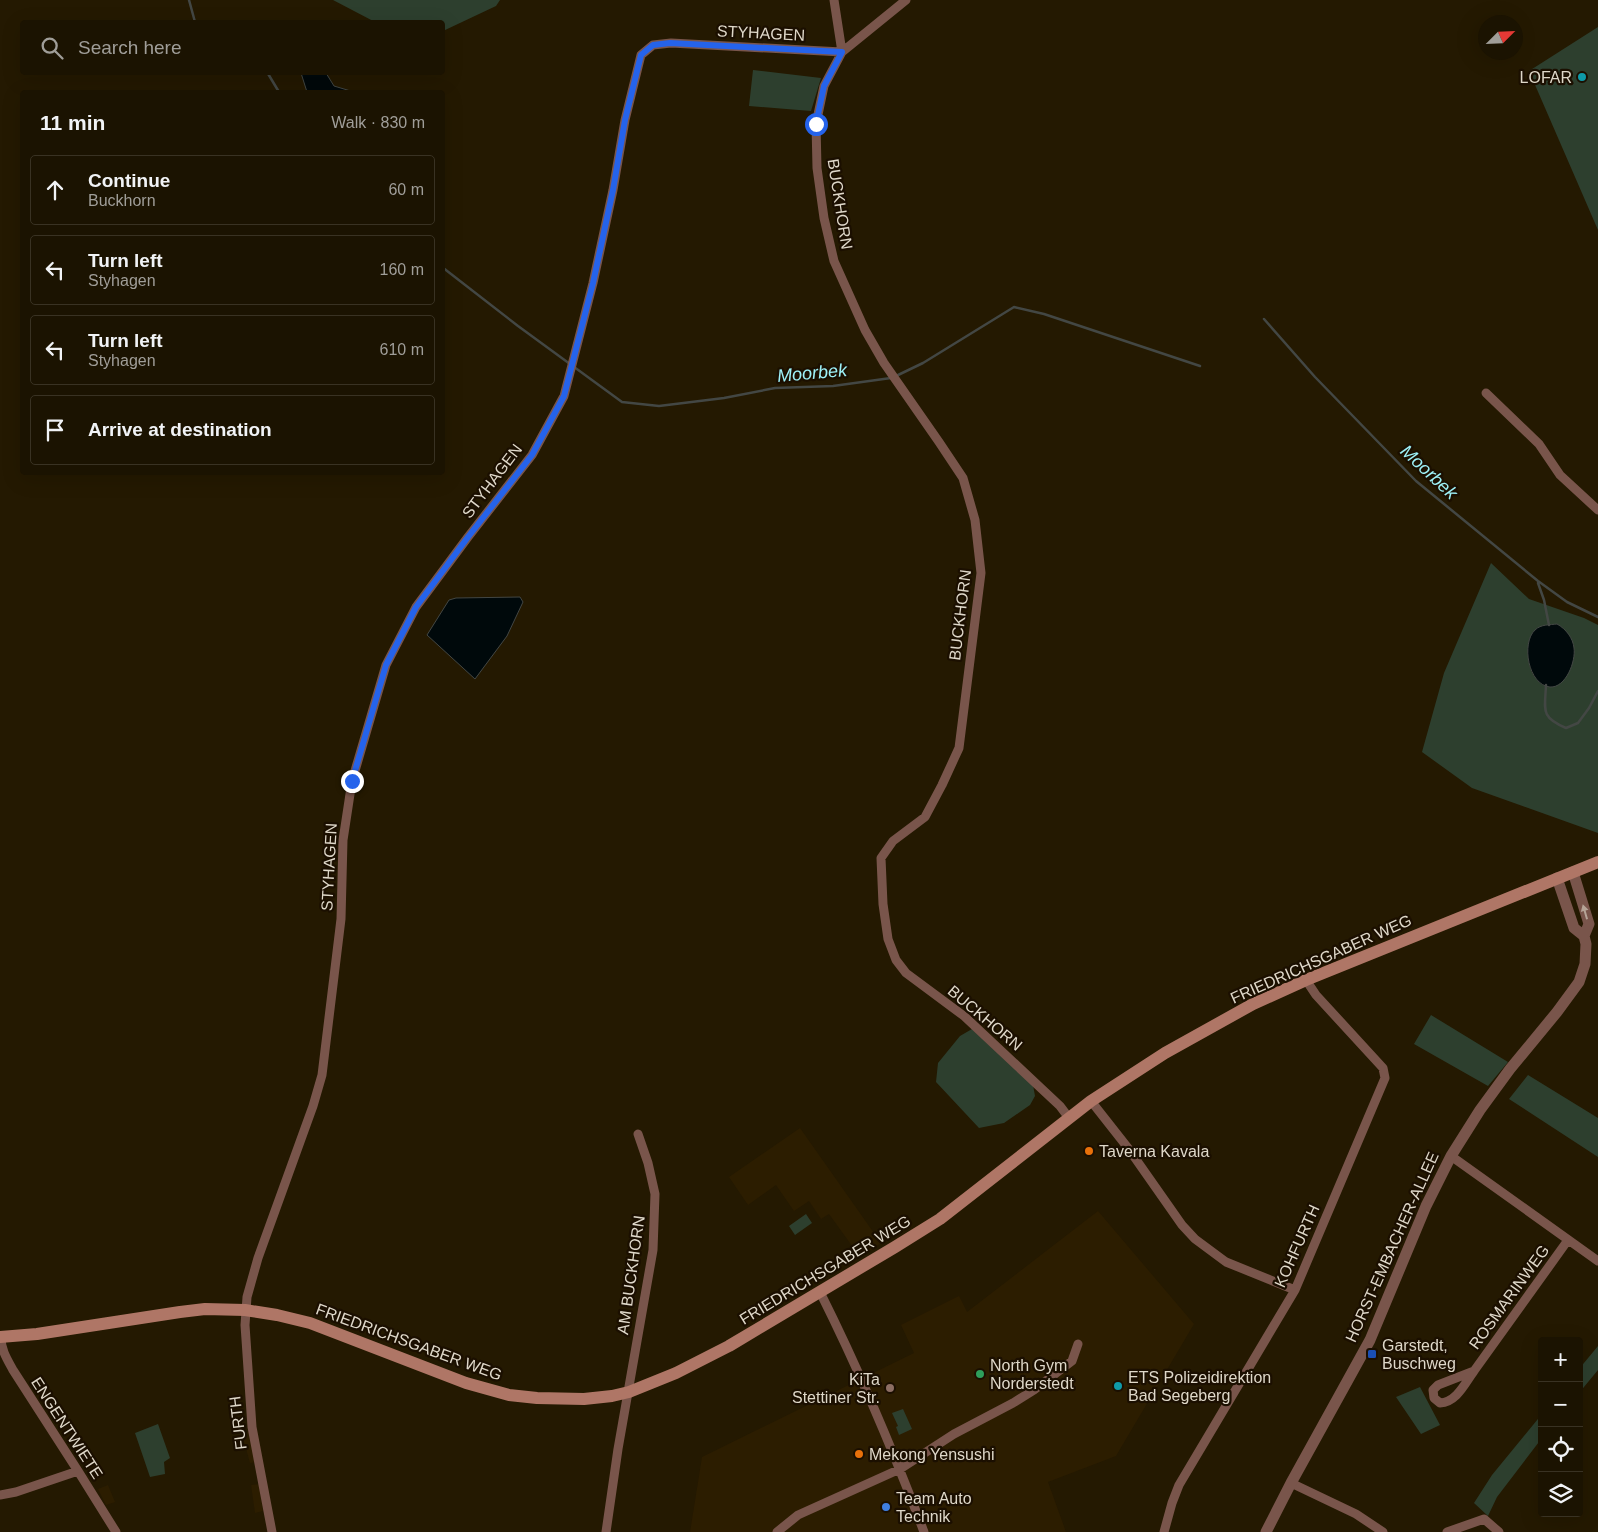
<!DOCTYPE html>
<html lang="en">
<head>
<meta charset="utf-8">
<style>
	body { margin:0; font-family:Helvetica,sans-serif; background:#241c0b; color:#f1f3f6 }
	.controls { position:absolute; right:15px; bottom:15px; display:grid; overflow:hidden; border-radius:5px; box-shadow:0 5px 20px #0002 }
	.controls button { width:45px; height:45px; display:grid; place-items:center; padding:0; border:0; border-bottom:1px solid #393223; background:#1b1301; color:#f1f3f6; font:25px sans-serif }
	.compass { position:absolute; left:1478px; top:15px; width:45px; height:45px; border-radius:50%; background:#1b1301; box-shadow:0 5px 20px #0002; rotate:66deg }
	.stop { position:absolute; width:15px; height:15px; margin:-11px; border:4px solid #2563eb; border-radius:50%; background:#fff }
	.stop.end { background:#2563eb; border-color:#fff; box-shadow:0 1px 5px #0008 }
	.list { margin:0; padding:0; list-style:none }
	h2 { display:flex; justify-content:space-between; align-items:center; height:65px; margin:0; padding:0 20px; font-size:21px }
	h2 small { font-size:16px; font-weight:400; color:#a09e99 }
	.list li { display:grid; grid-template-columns:32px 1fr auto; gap:15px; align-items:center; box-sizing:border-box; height:70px; margin:0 10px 10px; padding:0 10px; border:1px solid #393223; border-radius:5px }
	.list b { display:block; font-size:19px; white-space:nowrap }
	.list p { margin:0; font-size:16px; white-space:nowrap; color:#a09e99 }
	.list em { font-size:16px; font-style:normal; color:#a09e99 }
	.icon { flex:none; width:28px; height:28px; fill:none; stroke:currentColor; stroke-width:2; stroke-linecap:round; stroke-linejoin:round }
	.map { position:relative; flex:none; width:1598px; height:1532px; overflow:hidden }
	.search { position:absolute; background:#1b1301; box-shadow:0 5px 20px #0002; left:20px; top:20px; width:425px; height:55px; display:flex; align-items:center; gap:12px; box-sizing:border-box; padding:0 18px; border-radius:5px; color:#a09e99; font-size:19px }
	.panel { position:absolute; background:#1b1301; box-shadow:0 5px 20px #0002; left:20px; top:90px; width:425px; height:385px; border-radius:5px }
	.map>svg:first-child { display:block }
</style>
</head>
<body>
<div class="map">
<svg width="1598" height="1532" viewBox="0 0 1598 1532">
	<rect width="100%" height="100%" fill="#241901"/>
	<!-- built -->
	<path fill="#2c1d00" d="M800,1128L881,1243L860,1257L829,1214L821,1219L809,1201L794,1211L776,1185L748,1205L729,1177Z
		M1098,1211L1194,1324L1116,1456L1048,1482L1066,1532H690L702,1457L914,1353L901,1325L959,1296L967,1312Z
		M251,1431L256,1462L250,1463L242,1434Z
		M259,1484L263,1511L255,1513L251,1485Z
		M108,1485L115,1502L106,1505L98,1489Z"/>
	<!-- green -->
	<path fill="#2d3f2e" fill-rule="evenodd" d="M333,0H500L496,6L443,31L442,22H375Z
		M1598,27V230L1529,71Z
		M753,70L821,78L811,111L749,106Z
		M1491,563L1529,599L1584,618L1598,625V833L1472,788L1422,752L1444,673ZM1528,649L1551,687C1532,681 1528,668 1528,649Z
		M1431,1015L1508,1062L1488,1086L1414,1044Z
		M972,1029L1033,1085L1035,1096L1030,1105L1004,1123L979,1128L936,1082L938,1063L960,1036Z
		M1528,1075L1598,1118V1157L1509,1099Z
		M806,1214L812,1223L795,1235L789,1226Z
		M1598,1346V1370L1579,1393V1369Z
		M1420,1387L1440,1425L1421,1434L1396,1397Z
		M903,1409L912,1429L899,1435L896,1427L898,1426L892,1413Z
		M1542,1414V1438L1497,1497L1488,1516L1474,1503L1492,1475Z
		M158,1424L170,1458L164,1462L165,1474L150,1477L135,1433Z"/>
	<!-- water -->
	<path fill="#00090b" stroke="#434744" d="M301,73H326L334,86L354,92H307Z
		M520,597L523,602L507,636L475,679L427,635L449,600L456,598Z
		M1557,624C1566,629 1573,638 1574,648C1576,661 1566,688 1550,687C1528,685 1521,643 1535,630C1541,624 1550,625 1557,624Z"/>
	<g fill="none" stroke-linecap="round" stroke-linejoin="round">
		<!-- stream -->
		<path stroke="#434744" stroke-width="2.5" d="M189,0L195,22
			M267,72L279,92
			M442,267L518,326L622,402L659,406L724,398L775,388L833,386L891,378
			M1264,319L1315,377L1416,481L1538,581L1567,602L1598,617
			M896,376L923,363L1014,307L1044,314L1200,366
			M1538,583L1544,600L1549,625
			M1546,685C1545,710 1540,717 1566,728L1578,723L1589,708L1598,691"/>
		<!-- minor -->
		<path stroke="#79554b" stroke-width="9" d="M834,0L842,52
			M906,0L842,52L824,86L816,124L817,168L824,218L834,261L865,330L884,363L939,442L963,478L975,520L981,573L959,748L942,785L925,817L893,841L881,858L883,904L888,939L896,960L906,973L964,1016L1060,1106L1069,1118
			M1486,393L1539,444L1560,475L1598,510
			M1091,1101L1128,1148L1182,1225L1195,1239L1226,1262L1295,1290
			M1451,1156L1598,1261
			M820,1292C859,1370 893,1450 924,1532
			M1,1337C1,1350 7,1359 13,1370L78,1471L116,1532
			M1474,1371C1465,1383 1457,1402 1440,1403L1434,1398L1433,1390L1438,1385L1474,1371L1568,1240
			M1291,1483L1356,1514L1383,1532
			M0,1495L16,1492L78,1471
			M272,1532L252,1427L245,1325L247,1297L258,1258L313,1106L322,1075L341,919L343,840L352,781L386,665L416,607L468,537L532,455L564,396L593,283L613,190L625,120L641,55L653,45L671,43L842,52
			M606,1532L618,1449L653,1250L655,1194L648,1163L638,1134
			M777,1532L798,1515L900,1469L954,1434L1013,1403L1034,1390L1072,1361L1078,1344
			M1164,1532L1172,1503L1179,1485L1295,1290L1385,1078L1383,1068L1316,995L1306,980
			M1447,1532L1484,1519L1499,1532"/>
		<!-- tertiary -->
		<path stroke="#79554b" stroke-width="11" d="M1557,878L1574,928L1584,936
			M1266,1532L1291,1483L1370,1340L1426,1206L1451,1156L1480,1110L1510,1069L1557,1012L1579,982L1585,964L1586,944L1584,936L1589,924L1573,872"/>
		<!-- secondary -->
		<path stroke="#af7666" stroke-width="12" d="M0,1337L37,1334L180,1312L205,1309L245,1310L277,1315L310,1323L466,1383L509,1395L537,1398L584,1399L612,1396L629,1392L676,1373L729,1346L895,1247L940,1219L1091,1101L1165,1053L1253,1004L1306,980L1598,862"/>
	</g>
	<!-- one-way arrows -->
	<defs><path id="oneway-solid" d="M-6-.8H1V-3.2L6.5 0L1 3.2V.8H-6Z" transform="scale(1.25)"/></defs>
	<use fill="#b6a497" href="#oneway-solid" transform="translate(1585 912) rotate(-106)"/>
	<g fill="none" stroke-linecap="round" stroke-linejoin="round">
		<!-- route -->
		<path stroke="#2563eb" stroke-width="6" d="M352,781L386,665L416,607L468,537L532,455L564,396L593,283L613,190L625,120L641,55L653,45L670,43L842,52L824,86L816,124"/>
	</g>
	<!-- markers -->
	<g fill="#0f9aa8" stroke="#1b0f00" stroke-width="2">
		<circle cx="1582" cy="77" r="5"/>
		<circle cx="1118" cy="1386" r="5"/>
	</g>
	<g fill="#e8710a" stroke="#1b0f00" stroke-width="2">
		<circle cx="1089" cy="1151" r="5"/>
		<circle cx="859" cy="1454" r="5"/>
	</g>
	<rect fill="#1a4fb4" stroke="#1b0f00" stroke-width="2" x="1367" y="1349" width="10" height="10" rx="2.5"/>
	<circle fill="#2e9e5b" stroke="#1b0f00" stroke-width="2" cx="980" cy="1374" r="5"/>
	<circle fill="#8d6e63" stroke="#1b0f00" stroke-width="2" cx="890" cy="1388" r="5"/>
	<circle fill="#3f7fe0" stroke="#1b0f00" stroke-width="2" cx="886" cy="1507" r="5"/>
	<g text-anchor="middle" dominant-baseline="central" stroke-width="4.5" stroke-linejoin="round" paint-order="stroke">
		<!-- street labels -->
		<g font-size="16" fill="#dfd8c9" stroke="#1b0f00">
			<text transform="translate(761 33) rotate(3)">STYHAGEN</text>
			<text transform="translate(840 204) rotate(81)">BUCKHORN</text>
			<text transform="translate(492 481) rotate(-53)">STYHAGEN</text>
			<text transform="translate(960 615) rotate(-83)">BUCKHORN</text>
			<text transform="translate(329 867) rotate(-87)">STYHAGEN</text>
			<text transform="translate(1321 959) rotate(-24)">FRIEDRICHSGABER WEG</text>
			<text transform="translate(985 1018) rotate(40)">BUCKHORN</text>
			<text transform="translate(1297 1246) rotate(-66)">KOHFURTH</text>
			<text transform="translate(1392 1247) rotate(-66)">HORST-EMBACHER-ALLEE</text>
			<text transform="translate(825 1270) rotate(-31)">FRIEDRICHSGABER WEG</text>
			<text transform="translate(631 1275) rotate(-82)">AM BUCKHORN</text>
			<text transform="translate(1509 1297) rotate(-54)">ROSMARINWEG</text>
			<text transform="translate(409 1342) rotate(20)">FRIEDRICHSGABER WEG</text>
			<text transform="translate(238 1423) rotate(-97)">FURTH</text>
			<text transform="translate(67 1428) rotate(57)">ENGENTWIETE</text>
		</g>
		<!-- poi labels -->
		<g font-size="16" fill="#dfd8c9" stroke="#1b0f00" text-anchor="start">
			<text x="1572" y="77" text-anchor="end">LOFAR</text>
			<text x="1099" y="1151">Taverna Kavala</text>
			<text x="1382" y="1345">Garstedt,<tspan x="1382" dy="18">Buschweg</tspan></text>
			<text x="990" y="1365">North Gym<tspan x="990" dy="18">Norderstedt</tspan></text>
			<text x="1128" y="1377">ETS Polizeidirektion<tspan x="1128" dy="18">Bad Segeberg</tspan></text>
			<text x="880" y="1379" text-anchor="end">KiTa<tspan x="880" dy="18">Stettiner Str.</tspan></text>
			<text x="869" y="1454">Mekong Yensushi</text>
			<text x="896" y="1498">Team Auto<tspan x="896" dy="18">Technik</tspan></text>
		</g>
		<!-- water labels -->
		<g font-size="18" font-style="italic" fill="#9ef2f8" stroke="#1b0f00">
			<text transform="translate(812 373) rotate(-5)">Moorbek</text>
			<text transform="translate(1429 472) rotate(43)">Moorbek</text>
		</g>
	</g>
</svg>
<div class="controls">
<button>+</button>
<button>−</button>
<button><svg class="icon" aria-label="locate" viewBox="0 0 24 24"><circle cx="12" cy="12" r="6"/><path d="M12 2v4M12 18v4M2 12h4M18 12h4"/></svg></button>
<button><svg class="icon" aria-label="layers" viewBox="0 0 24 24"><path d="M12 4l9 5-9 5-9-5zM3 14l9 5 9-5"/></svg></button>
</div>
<svg class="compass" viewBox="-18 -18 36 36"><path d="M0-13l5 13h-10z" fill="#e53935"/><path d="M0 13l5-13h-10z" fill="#a09e99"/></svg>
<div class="stop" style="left:816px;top:124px"></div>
<div class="stop end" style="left:352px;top:781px"></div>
<div class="search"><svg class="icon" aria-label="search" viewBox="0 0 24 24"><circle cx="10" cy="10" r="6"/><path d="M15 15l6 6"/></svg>Search here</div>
<section class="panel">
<h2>11 min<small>Walk · 830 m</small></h2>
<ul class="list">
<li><svg class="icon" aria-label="ahead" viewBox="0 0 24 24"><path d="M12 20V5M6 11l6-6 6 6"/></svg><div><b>Continue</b><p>Buckhorn</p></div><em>60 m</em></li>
<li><svg class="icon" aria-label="left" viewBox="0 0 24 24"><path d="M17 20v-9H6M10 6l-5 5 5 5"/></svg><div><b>Turn left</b><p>Styhagen</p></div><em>160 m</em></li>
<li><svg class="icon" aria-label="left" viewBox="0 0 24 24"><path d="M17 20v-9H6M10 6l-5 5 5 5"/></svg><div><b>Turn left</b><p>Styhagen</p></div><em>610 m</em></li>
<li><svg class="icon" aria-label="arrive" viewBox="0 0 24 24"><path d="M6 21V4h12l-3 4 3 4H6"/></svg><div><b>Arrive at destination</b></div></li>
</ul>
</section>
</div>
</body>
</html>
